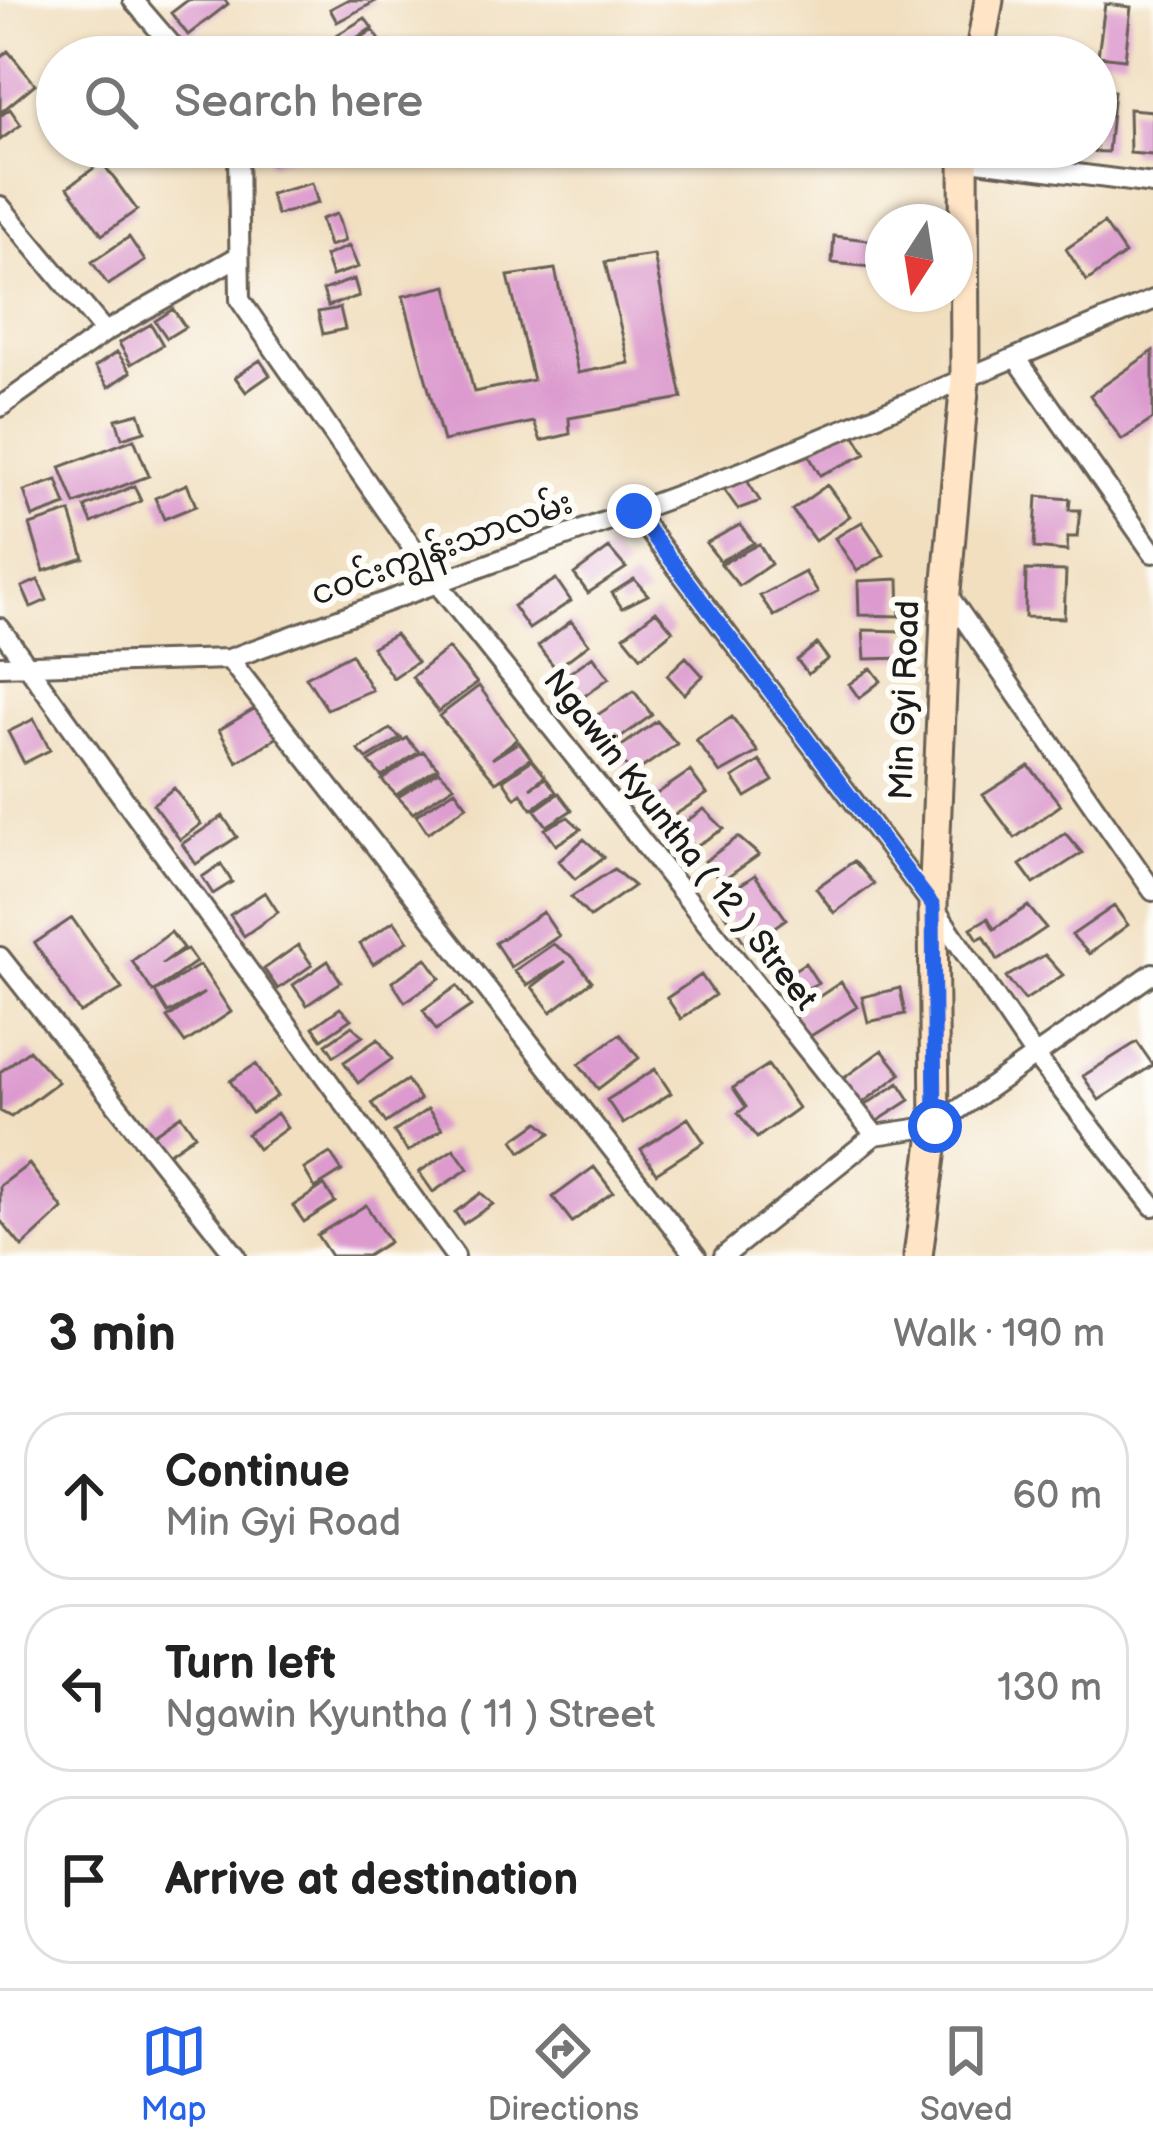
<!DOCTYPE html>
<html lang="en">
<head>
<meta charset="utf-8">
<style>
	body { margin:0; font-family:"Balsamiq Sans","Noto Sans Myanmar",sans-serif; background:#f6f6f6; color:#222 }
	.compass { position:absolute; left:865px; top:204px; width:108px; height:108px; border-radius:50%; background:#fff; box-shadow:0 3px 9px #0004; rotate:192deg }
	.stop { position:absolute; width:36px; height:36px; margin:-27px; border:9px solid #2563eb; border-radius:50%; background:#fff }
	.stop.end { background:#2563eb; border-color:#fff; box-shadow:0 3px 12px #0008 }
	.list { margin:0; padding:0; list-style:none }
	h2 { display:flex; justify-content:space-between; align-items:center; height:156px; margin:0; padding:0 48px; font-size:51px }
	h2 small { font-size:39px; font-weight:400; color:#767676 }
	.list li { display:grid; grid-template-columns:78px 1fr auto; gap:36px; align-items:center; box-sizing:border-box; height:168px; margin:0 24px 24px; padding:0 24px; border:3px solid #e0e0e0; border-radius:48px }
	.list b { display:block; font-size:45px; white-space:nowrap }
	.list p { margin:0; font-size:39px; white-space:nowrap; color:#767676 }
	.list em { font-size:39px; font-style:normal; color:#767676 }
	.icon { flex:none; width:66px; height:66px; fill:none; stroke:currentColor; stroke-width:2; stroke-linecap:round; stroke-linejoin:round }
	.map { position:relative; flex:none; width:1153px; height:1256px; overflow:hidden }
	.search { position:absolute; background:#fff; box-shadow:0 3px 9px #0004; left:36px; right:36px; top:36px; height:132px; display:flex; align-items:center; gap:30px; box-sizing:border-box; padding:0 42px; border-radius:66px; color:#767676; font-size:45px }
	.sheet { height:732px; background:#fff }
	nav { display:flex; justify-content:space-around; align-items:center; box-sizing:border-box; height:168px; border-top:3px solid #e0e0e0; background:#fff; font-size:33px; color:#767676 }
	nav a { display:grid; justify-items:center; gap:6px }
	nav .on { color:#2563eb }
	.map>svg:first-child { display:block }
</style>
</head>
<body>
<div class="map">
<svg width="1153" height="1256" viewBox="0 0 1153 1256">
	<rect width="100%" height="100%" fill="#fdfcf7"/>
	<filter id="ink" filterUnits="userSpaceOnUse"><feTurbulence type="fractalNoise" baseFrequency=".00833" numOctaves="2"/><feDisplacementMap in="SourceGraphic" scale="24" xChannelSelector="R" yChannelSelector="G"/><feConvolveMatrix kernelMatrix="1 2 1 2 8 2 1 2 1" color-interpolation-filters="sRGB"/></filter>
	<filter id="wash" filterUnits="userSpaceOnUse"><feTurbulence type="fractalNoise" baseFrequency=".004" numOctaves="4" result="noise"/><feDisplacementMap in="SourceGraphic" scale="48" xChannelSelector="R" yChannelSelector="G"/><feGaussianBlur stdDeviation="2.7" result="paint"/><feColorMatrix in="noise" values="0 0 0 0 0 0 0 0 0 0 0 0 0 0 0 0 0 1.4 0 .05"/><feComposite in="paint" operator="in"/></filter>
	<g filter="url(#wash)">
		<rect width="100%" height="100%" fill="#f1dfc0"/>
		<g id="blocks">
			<!-- building -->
			<path fill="#dc9ace" d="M188,0H225L228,4L188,35L171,13Z
				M347,0H378L337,22L330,9Z
				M1105,4L1131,7L1125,59L1098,56Z
				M365,18L372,28L342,47L335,36Z
				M373,30L384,46L389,42L401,57H353L347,47Z
				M8,51L35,84L0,113V57Z
				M1096,89L1114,91L1108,152L1073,151L1096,147Z
				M10,109L21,125L0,140V116Z
				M1129,109L1153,111V155L1130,153Z
				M264,147H314V148L270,164Z
				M102,162L137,210L102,235L68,187Z
				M312,183L318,203L277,215L270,194Z
				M337,214L345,241L329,246L321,219Z
				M1104,223L1125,254L1087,281L1066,249Z
				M834,236L876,241L873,267L832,263Z
				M129,237L145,261L108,285L92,262Z
				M349,246L358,267L332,276L325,256Z
				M654,255L682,398L569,418L570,434L541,441L534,422L443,441L403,296L447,286L474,392L533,380L508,276L555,269L578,373L629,363L605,262Z
				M354,279L359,296L328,306L323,290Z
				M340,308L345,329L323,334L318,312Z
				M173,309L185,327L167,338L155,321Z
				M151,324L163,345L131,364L119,343Z
				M1153,351V419L1122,440L1090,395Z
				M117,352L131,372L109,387L95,367Z
				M260,360L270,375L246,392L235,377Z
				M139,413L145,431L122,438L116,419Z
				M850,428L866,454L820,475L805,449Z
				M134,439L149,476L75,504L60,467Z
				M744,476L760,501L738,509L723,488Z
				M57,480L66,505L33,517L24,491Z
				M187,484L196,506L164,519L155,498Z
				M827,485L850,516L815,541L792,510Z
				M134,486L141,501L92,523L85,507Z
				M1037,496L1070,499L1069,510H1080L1077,537H1068L1067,551L1034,548Z
				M70,512L84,558L44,571L30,525Z
				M862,522L884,555L857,571L835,538Z
				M740,525L754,543L720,561L706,543Z
				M759,544L771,564L739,586L721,564Z
				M609,548L626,568L588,593L574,574Z
				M1026,570L1066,571L1064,618L1025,617Z
				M805,572L818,593L774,616L760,596Z
				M556,579L571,601L529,629L513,606Z
				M634,579L648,595L622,608L612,593Z
				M899,579L900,616L859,615L858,581Z
				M38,580L47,600L31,607L22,587Z
				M656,611L673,631L641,657L624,636Z
				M571,621L589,644L556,669L538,646Z
				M863,630L902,631L906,658L865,659Z
				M395,634L417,662L393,678L372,647Z
				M817,644L828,659L808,674L797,660Z
				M448,648L477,683L438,712L412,677Z
				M351,654L372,690L327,709L306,677Z
				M593,656L609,678L575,703L558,681Z
				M686,657L703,676L684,694L667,675Z
				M871,668L881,681L859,698L849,684Z
				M479,686L517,739L492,759L519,742L531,758L496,782L439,716Z
				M634,691L652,715L612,744L591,719Z
				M259,706L278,737L237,762L219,730Z
				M732,717L758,752L720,773L696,740Z
				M34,719L50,750L24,763L8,732Z
				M657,721L677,744L633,774L613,752Z
				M390,729L401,738L367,759L358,750Z
				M407,738L419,752L382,777L369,762Z
				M423,751L438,768L396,795L382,780Z
				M532,760L545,776L530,788L546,778L556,792L532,809L521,793L515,798L503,780Z
				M760,761L773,781L746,797L733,778Z
				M1029,766L1061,805L1015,838L983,795Z
				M439,771L454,786L413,813L398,797Z
				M690,771L707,794L670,818L652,797Z
				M174,788L201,824L180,840L153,804Z
				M455,790L467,806L428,833L416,815Z
				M559,793L572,810L547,826L535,810Z
				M704,809L724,829L694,847L678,827Z
				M223,816L237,837L196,864L182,844Z
				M568,817L581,829L556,845L545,829Z
				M1065,833L1082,853L1034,884L1020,865Z
				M738,837L759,855L721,882L705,861Z
				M584,839L604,857L575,879L559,861Z
				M854,861L874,884L834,913L816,888Z
				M221,864L232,882L213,894L202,877Z
				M614,869L634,886L590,917L571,897Z
				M755,875L786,919L747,946L716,901Z
				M265,892L278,912L244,936L230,915Z
				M1028,906L1046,928L998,960L984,936L978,939L971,928L988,918L994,929Z
				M1114,906L1128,925L1089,954L1072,935Z
				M543,912L559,936L511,967L495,943Z
				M72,918L122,989L80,1013L35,943Z
				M394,921L408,941L373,964L360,944Z
				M171,932L183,948L162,964L187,949L196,962L153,992L132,961Z
				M553,944L573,957L592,981L551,1012L532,987L566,961L527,985L514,971Z
				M298,945L312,965L278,989L264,969Z
				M1045,955L1063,975L1025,1000L1006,977Z
				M426,958L440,978L405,1002L392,982Z
				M328,961L341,982L307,1005L293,985Z
				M805,963L818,983L791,996V972Z
				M200,965L231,1012L185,1043L167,1018L204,993L168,1013L155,992Z
				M701,975L715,995L681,1019L667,998Z
				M841,982L857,1007L809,1037L793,1014Z
				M457,986L471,1006L436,1030L423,1010Z
				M900,988L905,1014L868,1022L862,997Z
				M340,1008L351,1019L322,1039L313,1027Z
				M352,1026L363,1036L334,1056L326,1044Z
				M620,1034L639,1058L598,1089L579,1064Z
				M378,1039L392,1059L358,1083L344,1062Z
				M1137,1042L1153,1065L1099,1100L1083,1076Z
				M29,1050L58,1082L11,1117L0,1111V1072Z
				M882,1050L901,1074L860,1105L841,1080Z
				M256,1064L277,1096L252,1113L230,1081Z
				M768,1065L798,1108L757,1138L738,1113L746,1107L733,1088Z
				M655,1069L671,1093L623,1124L607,1100Z
				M407,1080L420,1100L386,1123L372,1103Z
				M899,1083L910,1100L873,1124L862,1107Z
				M428,1109L442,1129L408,1152L394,1132Z
				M277,1113L287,1128L258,1149L247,1134Z
				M181,1115L195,1135L166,1155L152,1135Z
				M688,1118L704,1142L656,1173L641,1149Z
				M539,1122L551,1133L521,1152L513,1140Z
				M454,1149L468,1169L433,1192L419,1172Z
				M330,1153L342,1171L315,1188L304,1169Z
				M29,1164L63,1209L22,1247L0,1220V1186Z
				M594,1167L613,1192L572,1222L553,1197Z
				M324,1185L335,1202L304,1222L293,1206Z
				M481,1193L493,1204L463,1224L455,1212Z
				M366,1205L389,1242L367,1256H331L317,1235Z"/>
		</g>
	</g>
	<g filter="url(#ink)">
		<use href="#blocks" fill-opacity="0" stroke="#676055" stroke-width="3"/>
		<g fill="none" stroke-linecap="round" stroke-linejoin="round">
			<defs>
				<path id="minor" d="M133,0L182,57
					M238,147L240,300L437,583L875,1135
					M962,159L1153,184
					M0,206L105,332
					M1017,359L1153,553
					M0,407L105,332L239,256
					M634,511L933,906L1035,1056L1153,1206
					M947,594L1153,891
					M0,628L455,1256
					M229,659L696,1256
					M0,666L229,659L741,472L1153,300
					M0,957L236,1256
					M724,1256L875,1135L935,1126L1153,973"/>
				<path id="secondary" d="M979,57L989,0
					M918,1256L935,1126L933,906L946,592L965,380L964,147"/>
			</defs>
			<!-- minor casing -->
			<use href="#minor" stroke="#676055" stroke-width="24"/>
			<!-- secondary casing -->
			<use href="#secondary" stroke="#676055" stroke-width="33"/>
			<!-- minor -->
			<use href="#minor" stroke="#fff" stroke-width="18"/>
			<!-- secondary -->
			<use href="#secondary" stroke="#ffe4c6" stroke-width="27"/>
		</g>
	</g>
	<g fill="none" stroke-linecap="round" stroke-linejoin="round" filter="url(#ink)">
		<!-- route -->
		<path stroke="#2563eb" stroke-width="15" d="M634,511L933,906L935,1126"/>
	</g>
	<g text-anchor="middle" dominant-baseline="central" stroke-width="12" stroke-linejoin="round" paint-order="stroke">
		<!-- street labels -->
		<g font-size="33" fill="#1c1c1c" stroke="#fdfcf7">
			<text transform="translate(442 549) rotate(-20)">ငဝင်းကျွန်းသာလမ်း</text>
			<text transform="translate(905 700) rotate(-88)">Min Gyi Road</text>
			<text transform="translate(680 840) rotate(52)">Ngawin Kyuntha ( 12 ) Street</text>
		</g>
	</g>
</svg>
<svg class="compass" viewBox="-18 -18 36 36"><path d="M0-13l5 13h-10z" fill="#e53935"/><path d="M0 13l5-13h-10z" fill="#767676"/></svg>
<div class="stop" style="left:935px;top:1126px"></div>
<div class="stop end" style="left:634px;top:511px"></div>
<div class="search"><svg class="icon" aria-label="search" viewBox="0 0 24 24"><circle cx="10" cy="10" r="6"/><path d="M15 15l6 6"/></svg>Search here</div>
</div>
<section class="sheet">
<h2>3 min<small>Walk · 190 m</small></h2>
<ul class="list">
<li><svg class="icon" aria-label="ahead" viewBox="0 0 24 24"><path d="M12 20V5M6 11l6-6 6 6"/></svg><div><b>Continue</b><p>Min Gyi Road</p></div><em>60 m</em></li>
<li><svg class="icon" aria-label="left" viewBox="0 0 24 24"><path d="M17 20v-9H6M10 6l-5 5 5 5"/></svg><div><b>Turn left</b><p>Ngawin Kyuntha ( 11 ) Street</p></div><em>130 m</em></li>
<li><svg class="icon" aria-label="arrive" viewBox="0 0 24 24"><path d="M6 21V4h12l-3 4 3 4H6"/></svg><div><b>Arrive at destination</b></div></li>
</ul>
</section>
<nav>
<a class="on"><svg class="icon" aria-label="map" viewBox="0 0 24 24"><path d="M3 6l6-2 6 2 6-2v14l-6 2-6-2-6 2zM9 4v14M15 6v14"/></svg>Map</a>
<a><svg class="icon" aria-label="directions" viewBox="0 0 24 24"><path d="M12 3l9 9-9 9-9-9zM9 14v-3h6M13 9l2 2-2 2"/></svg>Directions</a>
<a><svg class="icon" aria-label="saved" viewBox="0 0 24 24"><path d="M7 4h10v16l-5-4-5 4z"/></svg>Saved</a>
</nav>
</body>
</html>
